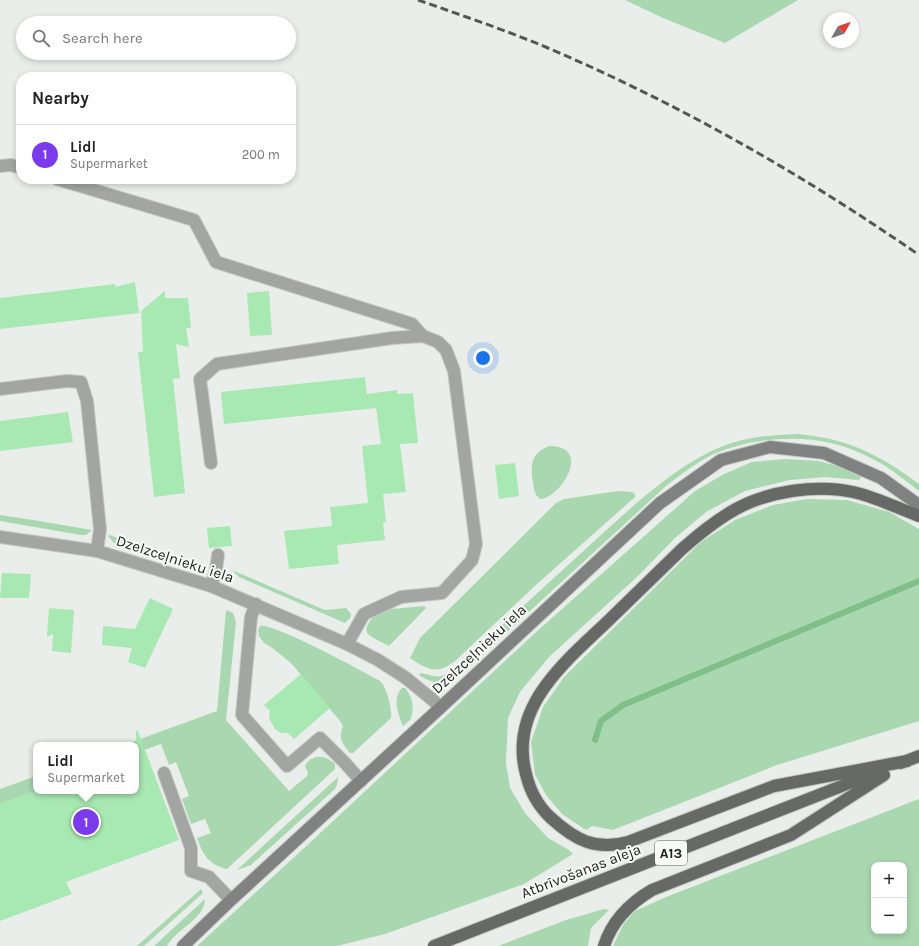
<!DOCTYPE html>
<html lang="en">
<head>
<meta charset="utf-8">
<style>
	body { margin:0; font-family:Karla,sans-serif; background:#f2f2f2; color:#222 }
	.controls { position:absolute; right:12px; bottom:12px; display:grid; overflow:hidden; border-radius:8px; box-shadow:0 2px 6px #0003 }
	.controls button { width:36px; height:36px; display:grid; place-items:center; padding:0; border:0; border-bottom:1px solid #e0e0e0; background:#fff; color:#222; font:20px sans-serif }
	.compass { position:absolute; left:823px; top:12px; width:36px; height:36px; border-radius:50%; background:#fff; box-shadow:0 2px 6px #0003; rotate:50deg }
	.you { position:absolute; left:483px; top:358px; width:14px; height:14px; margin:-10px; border:3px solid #fff; border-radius:50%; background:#1a73e8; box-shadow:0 0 0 6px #1a73e833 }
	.badge { display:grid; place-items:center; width:26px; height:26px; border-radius:50%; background:#7c3aed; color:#fff; font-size:13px; font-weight:700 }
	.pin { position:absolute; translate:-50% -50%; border:2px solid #fff; box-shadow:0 1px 4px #0006 }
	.popup { position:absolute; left:33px; top:742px; width:106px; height:52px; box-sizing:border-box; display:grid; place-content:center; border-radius:8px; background:#fff; filter:drop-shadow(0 1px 3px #0005); font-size:13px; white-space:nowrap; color:#767676 }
	.popup b { font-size:15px; color:#222 }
	.popup::after { content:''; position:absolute; left:50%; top:100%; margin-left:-8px; border:8px solid transparent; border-top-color:#fff }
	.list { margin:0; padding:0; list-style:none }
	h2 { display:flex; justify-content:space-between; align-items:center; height:52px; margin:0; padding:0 16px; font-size:17px }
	h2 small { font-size:13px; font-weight:400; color:#767676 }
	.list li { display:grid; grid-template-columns:26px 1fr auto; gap:12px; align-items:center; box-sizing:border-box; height:60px; padding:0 16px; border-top:1px solid #e0e0e0 }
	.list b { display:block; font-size:15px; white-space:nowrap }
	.list p { margin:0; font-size:13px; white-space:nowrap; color:#767676 }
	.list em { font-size:13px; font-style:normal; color:#767676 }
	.icon { flex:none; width:22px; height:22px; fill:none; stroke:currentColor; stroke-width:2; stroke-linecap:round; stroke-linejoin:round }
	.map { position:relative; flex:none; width:919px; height:946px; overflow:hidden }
	.search { position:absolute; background:#fff; box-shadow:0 2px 6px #0003; left:16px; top:16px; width:280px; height:44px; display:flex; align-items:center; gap:10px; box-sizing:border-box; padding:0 14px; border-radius:22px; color:#767676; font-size:15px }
	.panel { position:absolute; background:#fff; box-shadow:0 2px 6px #0003; left:16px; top:72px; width:280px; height:112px; border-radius:16px }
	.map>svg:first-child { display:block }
</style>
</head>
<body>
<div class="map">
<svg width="919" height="946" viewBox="0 0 919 946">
	<rect width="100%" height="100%" fill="#eaeeea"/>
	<!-- green -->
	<path fill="#a9d7af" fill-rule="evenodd" d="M625,0H798L725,43L663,18Z
		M797,434C849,439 877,453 919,484V491C907,482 895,472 882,464C866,455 849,447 831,443C793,434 741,439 706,458C692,466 679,476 666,486L455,680C441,685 431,683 419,675L421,673C439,677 439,680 456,668C500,627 545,586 590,545C629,510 673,466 723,446C747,437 771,435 797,434Z
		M549,446C594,446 560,499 540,499C534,494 534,489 533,482C530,465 531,453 549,446Z
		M786,459L819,461L840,467L862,476L859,480L826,477L790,480L745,491L706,512L675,538L637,577L548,658L520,692L508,718L506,763L510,788L525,813L548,838L569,850L573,854L524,884L385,934L337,946H197L302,850L535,633L695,491L724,474L752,462Z
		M618,491L632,492L635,494V497L537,584L455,661C437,675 428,670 410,658L420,638L556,503L564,499Z
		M807,499L847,500L889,512L919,529V721L777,765L613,830L592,826L586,830L562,814L546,795L535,775L531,742L543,707L564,677L701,542L735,520L773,505Z
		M0,515L33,520L92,530L86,535H81L0,521Z
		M109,535L203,565L199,567H194L115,544L108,536Z
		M232,570L325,610L346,608L351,614V617L345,623L239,577Z
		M424,606L426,608L389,646C384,643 372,638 368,634C362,627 375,614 381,610Z
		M226,610L233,613L236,622L226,720L289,791L307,776L308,773L305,766C312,753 326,755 335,764V769L227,869C209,865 203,855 197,838L211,833L205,819L191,824L182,799L189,796L176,762L169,765L161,744L136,753V745H124L217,711Z
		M260,626C274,623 362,671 380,681C387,687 392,709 391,718L353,753H350C342,743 338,739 343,726L340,721L291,663L271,647L264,643L259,636L258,630Z
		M402,688H405C413,697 415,709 410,720L403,726C398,714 392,698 402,688Z
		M36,776V791L0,804V789Z
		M338,777L337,785L335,789L251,865L237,870Z
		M919,799V946H613L623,925L635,911L666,897ZM874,865H904V931H874Z
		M201,889L203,893L144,946H137Z
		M205,899C204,920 177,928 167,946H154Z
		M604,909L609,910L591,928L588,946H498L566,920Z"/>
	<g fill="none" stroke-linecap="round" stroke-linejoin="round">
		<!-- stream -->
		<path stroke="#80bf8a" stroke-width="6" d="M595,740L601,721L623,705L919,581"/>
	</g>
	<!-- building -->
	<path fill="#a8e8b2" d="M135,282L139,313L0,329V298L115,284V287Z
		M165,291V298H188L191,328H186L189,347L176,344L180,378L173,379L185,493L154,497L138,352H143L141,311Z
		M269,291L272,335L250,336L247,293Z
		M365,377L367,394L397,390V394L413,393L418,443L400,444L406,492L383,494L386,522L383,523L385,540L337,545L339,564L289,569L284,531L332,526L330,507L368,503L362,446L381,444L376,408L224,424L221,392Z
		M68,412L73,442L0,451V421Z
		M515,463L519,496L499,499L495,465Z
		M230,526L232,546L209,548L207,528Z
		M2,573L31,574L29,598H0Z
		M150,598L173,609L145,668L128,662L132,648L102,645L103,626L135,629Z
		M49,608L74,610L71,653L52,651L53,634L47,637Z
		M301,674L330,708L294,739L288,733H281L275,729L269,718L270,711L264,705Z
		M136,731H138L179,840L66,882L72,894L0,921V804L35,791H136Z"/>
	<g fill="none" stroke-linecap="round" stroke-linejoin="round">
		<defs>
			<path id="service" d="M0,166L11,165L21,168
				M57,179L194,220L216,262L412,324L423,336
				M0,389L67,381L81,382L87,401L100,529L97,551
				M211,463L200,379L217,364L392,338L423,336L438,342L446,350L454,371L476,544L472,560L442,593L401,597L364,614L347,644
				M211,586L216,570L218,555
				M256,604L251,617L242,715L287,766L320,738L346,764L361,781
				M164,773L191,848V871L209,877L231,900"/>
			<path id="minor" d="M0,537L97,551L211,586L347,644L378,660L406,678L434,701L440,708"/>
			<path id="secondary" d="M183,946L231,900L440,708L660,503L721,460L770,447L824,453L881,478L919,505"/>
			<path id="primary" d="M907,761L774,786L628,842C596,851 575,840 551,818C539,807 530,791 526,774C508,707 565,662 608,621C633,597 657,573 682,549C699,534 716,520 736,509C769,491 817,484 853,492C876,497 897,508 919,516
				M901,763L919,756
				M434,946L880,771
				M604,946C612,921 630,903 652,890L791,835L884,775"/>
		</defs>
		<!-- service casing -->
		<use href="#service" stroke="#c5c8c5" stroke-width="14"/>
		<!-- minor casing -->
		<use href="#minor" stroke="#c5c8c5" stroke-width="14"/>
		<!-- secondary casing -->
		<use href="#secondary" stroke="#c5c8c5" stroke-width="14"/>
		<!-- primary casing -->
		<use href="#primary" stroke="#c5c8c5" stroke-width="14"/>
		<!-- service -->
		<use href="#service" stroke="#a3a5a3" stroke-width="12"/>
		<!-- minor -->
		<use href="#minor" stroke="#a3a5a3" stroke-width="12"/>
		<!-- secondary -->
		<use href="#secondary" stroke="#7f8280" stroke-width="12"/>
		<!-- primary -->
		<use href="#primary" stroke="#666966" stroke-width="12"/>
		<!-- rail -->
		<path stroke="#555755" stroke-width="3" stroke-dasharray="8 4" stroke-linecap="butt" d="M418,0C461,15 505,30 548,48C679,104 802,174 919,255"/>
	</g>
	<g text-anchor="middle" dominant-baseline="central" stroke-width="4" stroke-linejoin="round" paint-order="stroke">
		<!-- shield labels -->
		<rect fill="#f7fbf8" stroke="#5e605e" stroke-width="1" x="655" y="841" width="32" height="24" rx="3"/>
		<g font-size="14" font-weight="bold" fill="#1c1d1c">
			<text x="671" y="853">A13</text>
		</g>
		<!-- street labels -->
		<g font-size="15" fill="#1c1d1c" stroke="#f7fbf8">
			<text transform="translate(175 559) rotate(18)">Dzelzceļnieku iela</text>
			<text transform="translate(479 649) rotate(-43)">Dzelzceļnieku iela</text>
			<text transform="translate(581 871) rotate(-21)">Atbrīvošanas aleja</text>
		</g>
	</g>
</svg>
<div class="controls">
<button>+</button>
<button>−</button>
</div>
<svg class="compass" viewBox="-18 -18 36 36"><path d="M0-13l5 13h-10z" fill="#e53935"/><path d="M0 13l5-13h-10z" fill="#767676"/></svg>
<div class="you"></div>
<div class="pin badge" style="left:86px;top:822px">1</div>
<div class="popup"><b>Lidl</b>Supermarket</div>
<div class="search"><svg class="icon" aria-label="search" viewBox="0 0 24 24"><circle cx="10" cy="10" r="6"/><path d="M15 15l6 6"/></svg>Search here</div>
<section class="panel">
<h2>Nearby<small></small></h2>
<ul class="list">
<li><span class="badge">1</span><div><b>Lidl</b><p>Supermarket</p></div><em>200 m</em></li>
</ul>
</section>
</div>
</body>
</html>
